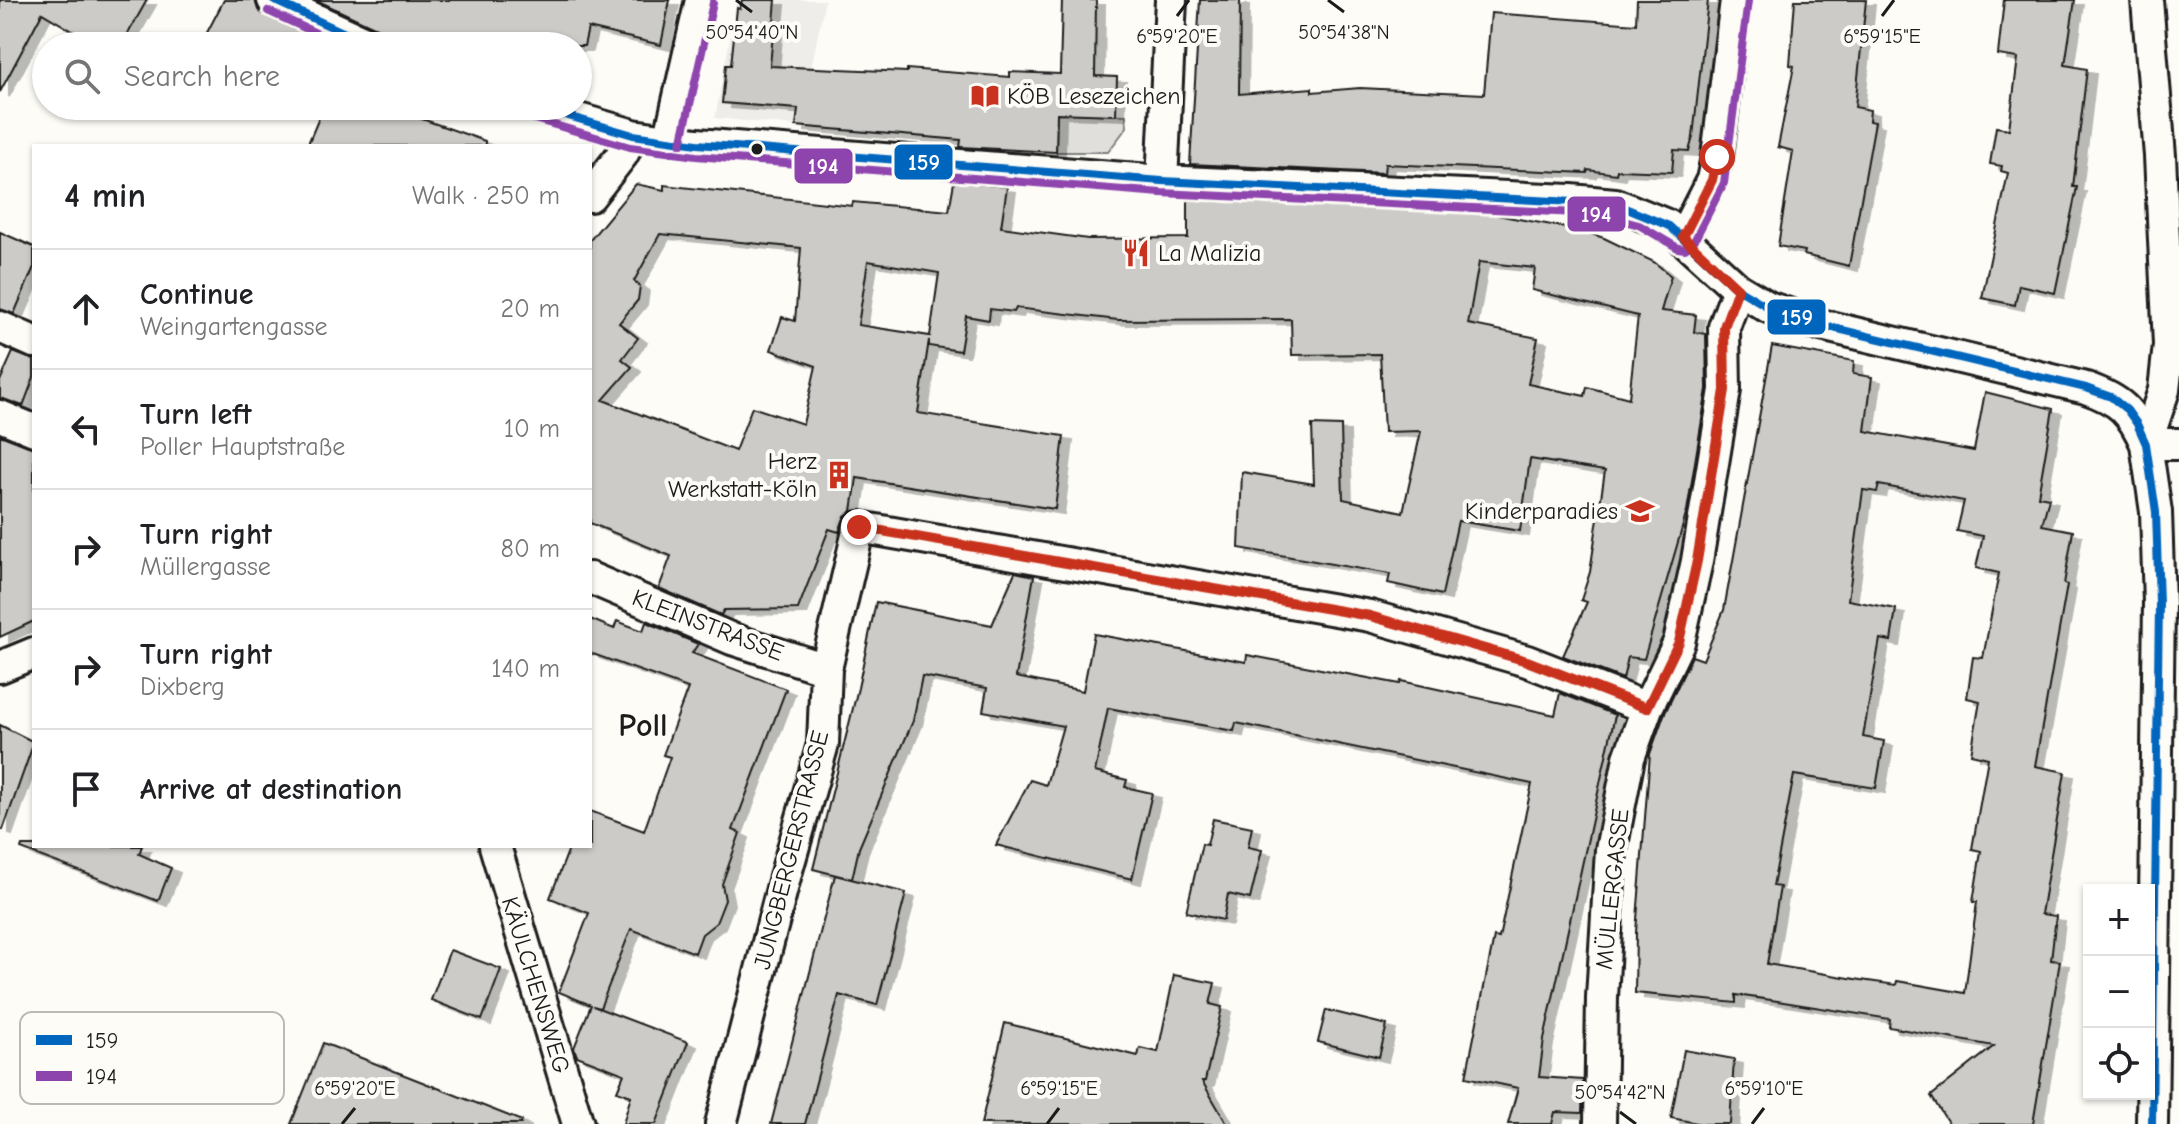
<!DOCTYPE html>
<html lang="en">
<head>
<meta charset="utf-8">
<style>
	body { margin:0; font-family:"Comic Neue",sans-serif; background:#f6f6f6; color:#202124 }
	.controls { position:absolute; right:24px; bottom:24px; display:grid; overflow:hidden; border-radius:0px; box-shadow:0 2px 6px #0004 }
	.controls button { width:72px; height:72px; display:grid; place-items:center; padding:0; border:0; border-bottom:2px solid #e0e0e0; background:#fff; color:#202124; font:40px sans-serif }
	.stop { position:absolute; width:24px; height:24px; margin:-18px; border:6px solid #c8321e; border-radius:50%; background:#fff }
	.stop.end { background:#c8321e; border-color:#fff; box-shadow:0 2px 8px #0008 }
	.list { margin:0; padding:0; list-style:none }
	h2 { display:flex; justify-content:space-between; align-items:center; height:104px; margin:0; padding:0 32px; font-size:34px }
	h2 small { font-size:26px; font-weight:400; color:#757577 }
	.list li { display:grid; grid-template-columns:52px 1fr auto; gap:24px; align-items:center; box-sizing:border-box; height:120px; padding:0 32px; border-top:2px solid #e0e0e0 }
	.list b { display:block; font-size:30px; white-space:nowrap }
	.list p { margin:0; font-size:26px; white-space:nowrap; color:#757577 }
	.list em { font-size:26px; font-style:normal; color:#757577 }
	.icon { flex:none; width:44px; height:44px; fill:none; stroke:currentColor; stroke-width:2; stroke-linecap:round; stroke-linejoin:round }
	.map { position:relative; flex:none; width:2179px; height:1124px; overflow:hidden }
	.search { position:absolute; background:#fff; box-shadow:0 2px 6px #0004; left:32px; top:32px; width:560px; height:88px; display:flex; align-items:center; gap:20px; box-sizing:border-box; padding:0 28px; border-radius:44px; color:#757577; font-size:30px }
	.panel { position:absolute; background:#fff; box-shadow:0 2px 6px #0004; left:32px; top:144px; width:560px; height:704px; border-radius:0px }
	.map>svg:first-child { display:block }
</style>
</head>
<body>
<div class="map">
<svg width="2179" height="1124" viewBox="0 0 2179 1124">
	<defs>
		<filter id="shadow"><feDropShadow dx="9" dy="5" stdDeviation="0" flood-color="#0004"/></filter>
	</defs>
	<rect width="100%" height="100%" fill="#fdfcf7"/>
	<filter id="ink" filterUnits="userSpaceOnUse"><feTurbulence type="fractalNoise" baseFrequency=".0125" numOctaves="2"/><feDisplacementMap in="SourceGraphic" scale="16" xChannelSelector="R" yChannelSelector="G"/><feConvolveMatrix kernelMatrix="1 2 1 2 8 2 1 2 1" color-interpolation-filters="sRGB"/></filter>
	<g filter="url(#ink)">
		<!-- built -->
		<path fill="#eeede9" d="M737,0H825L811,68H802L796,126L715,118Z"/>
		<!-- green -->
		<path fill="#e0dfdb" stroke="#7e7e7c" stroke-width="2" d="M1057,113L1126,115L1127,127L1108,152H1056Z"/>
		<!-- building -->
		<path fill="#cccbc8" stroke="#1c1c1c" stroke-width="2" fill-rule="evenodd" filter="url(#shadow)" d="M0,0H147L121,46H98L42,13L0,92Z
			M224,0H255L258,10L265,16L330,46H200Z
			M316,0H670L661,45L588,28L584,46H391L388,36L381,30Z
			M742,0H776L770,66L907,72V69L1010,77V72L1060,74L1062,0H1096L1095,76L1117,77L1116,115L1057,113L1056,152L960,147L961,140L796,126L798,109L722,103L726,65H731L737,8L740,9Z
			M1200,0H1240L1239,94L1312,88V92L1360,88L1484,94L1491,13L1636,24L1637,0H1708L1693,137L1689,151L1674,150L1672,172L1617,170L1616,174L1588,170L1587,173L1385,164L1384,173L1190,164Z
			M1795,0H1866L1855,107L1870,110L1869,121L1875,122L1849,266L1804,255L1805,251L1778,246L1793,151L1778,147L1794,66L1790,65Z
			M2004,0H2075L2065,65L2087,69L2073,187H2077L2055,293L2019,285L2015,305L1982,298L2008,173L2001,171L2002,166L1990,164L1996,127L2009,129L2018,58L1998,55Z
			M324,106H385L485,141V146H307Z
			M954,182L1007,187L1001,227L1088,239L1188,238V200L1491,214L1579,230L1604,238L1654,262L1671,276L1661,311L1696,315L1694,332L1706,334L1707,389L1687,511L1644,659L1628,657L1623,679L1563,656L1587,602L1581,600L1590,572L1605,471L1530,459L1520,531L1458,521L1442,595L1388,583L1390,574L1239,548L1242,472L1314,484L1312,425L1341,426L1343,499L1403,512L1421,431L1384,432L1380,354L1292,355L1291,319L1118,320L1016,308L1014,312L990,309L989,320L966,316L960,351L929,346V340L918,413L1064,436L1055,509L857,478L852,511L845,516L839,532L829,529L798,609L724,610L721,615L659,588L671,556L590,523V240L636,184L664,190V185L852,206L853,202L949,211ZM660,234L801,248L795,321L782,317L771,350L816,366L803,424L752,407L735,451L603,400L632,367L622,359L638,338L619,323L638,300L640,286L634,281ZM868,261L939,273L930,336L858,325ZM1479,262L1535,268L1532,290L1638,316L1629,398L1587,387L1585,396L1528,384L1538,338L1468,324Z
			M0,232L34,247V267L14,314L0,309Z
			M1772,346L1854,361L1853,374L1872,377L1865,431L1974,451L1985,392L2053,409L2038,496L2049,498L2042,525L2073,531L2064,584L2067,585L2035,766L2065,772L2041,914L2056,916L2051,960L2060,961L2033,1124H1949L1931,1096L1994,1046L1889,1027L1890,1019L1771,1000L1736,995V1003L1635,993L1636,932L1650,754L1664,715L1692,656L1703,660L1724,610ZM1879,485L1964,501L1957,531L1983,536L1976,568L1999,573L1983,658L1973,657L1967,698L1980,701L1971,754L1988,758L1972,849L1981,851L1973,902H1977L1965,993L1897,981L1896,985L1861,980L1767,964L1780,887L1773,886L1794,775L1876,788L1884,741L1863,737L1880,639L1891,641L1896,609L1848,600L1863,490L1877,492Z
			M13,352L34,360V377L23,406L0,398V381Z
			M0,435L34,448V621L0,637Z
			M1015,572L1034,576L1016,677L1083,691L1094,634L1246,662L1247,655L1400,684L1401,681L1555,715L1560,693L1615,715L1544,1039L1539,1077L1583,1080L1582,1113L1555,1112L1552,1124H1508L1518,1088L1466,1077L1494,937L1499,938L1532,784L1236,723L1234,731L1108,708L1095,772L1127,780L1125,787L1152,793L1132,879L996,845L1030,780L1046,785L1063,726L983,711L987,688L922,676L913,721L859,848L852,879L813,869L858,688L876,602L992,625Z
			M590,619L614,629L617,621L643,631L646,622L698,644L692,653L786,689L733,830L740,833L722,884L725,900L716,923L702,934L695,953L631,929L600,1008L593,1006L688,1042L656,1124H623L631,1096L617,1091L624,1074L577,1056L574,1048L591,1005L559,992L589,913L550,898L570,846H590V811L644,831L670,757L663,755L688,688L590,653Z
			M0,725L34,742L3,830L0,829Z
			M1213,819L1252,827L1248,847L1262,850L1250,899L1228,894L1223,920L1186,912L1202,844L1207,845Z
			M22,846H142L139,854L171,868L158,901L21,849Z
			M835,875L906,893L877,1005L839,995L805,1124H771Z
			M450,950L501,969L482,1020L431,1000Z
			M1174,975L1215,983L1210,1004L1222,1007L1205,1081H1202L1227,1124H981L1005,1023L1138,1056L1140,1048L1158,1052Z
			M1326,1010L1387,1025L1379,1057L1318,1042Z
			M323,1043L522,1121L521,1124H291Z
			M1684,1050L1734,1059L1730,1124H1702L1671,1118Z"/>
		<g fill="none" stroke-linecap="round" stroke-linejoin="round">
			<defs>
				<path id="minor" d="M273,0L373,46
					M2147,0L2160,156L2169,345L2164,390L2146,444L2156,512L2159,603L2152,1124
					M534,106L633,135L697,144L1162,181L1571,200L1615,204L1669,226L1738,289L1768,307L1817,324L2086,388C2120,400 2131,410 2146,444
					M669,141L701,0
					M1162,181L1171,0
					M590,196L622,155L633,135
					M1683,237L1712,180L1717,157L1736,0
					M0,327L34,342
					M0,416L34,430
					M2146,444H2179
					M590,578L732,639L826,669
					M0,667L34,653
					M495,846L578,1124
					M721,1124L785,877L823,744L826,669L859,527L1370,616L1527,661L1647,708
					M1600,1124L1602,997L1611,850L1629,758L1647,708L1679,642L1697,561L1725,390L1724,327L1738,289"/>
			</defs>
			<!-- minor casing -->
			<use href="#minor" stroke="#1c1c1c" stroke-width="36"/>
			<!-- minor -->
			<use href="#minor" stroke="#fdfcf7" stroke-width="30"/>
			<defs>
				<path id="bus-1" d="M273,0L373,46
					M534,106L633,135L697,144L1162,181L1615,204L1669,226L1738,289L1768,307L1817,324L2086,388L2111,397L2127,410L2137,424L2146,444L2156,512L2159,603L2152,1124"/>
				<path id="bus-2" d="M268,11L344,46
					M531,118L630,147L696,156L1161,193L1598,214L1639,225L1678,248L1685,249L1693,243L1724,183L1748,1
					M681,144L713,3"/>
			</defs>
			<!-- bus-1 casing -->
			<use href="#bus-1" stroke="#fdfcf7" stroke-width="14"/>
			<!-- bus-2 casing -->
			<use href="#bus-2" stroke="#fdfcf7" stroke-width="14"/>
			<!-- bus-1 -->
			<use href="#bus-1" stroke="#0065bd" stroke-width="8"/>
			<!-- bus-2 -->
			<use href="#bus-2" stroke="#8e44ad" stroke-width="8"/>
		</g>
	</g>
	<g fill="none" stroke-linecap="round" stroke-linejoin="round" filter="url(#ink)">
		<!-- route -->
		<path stroke="#c8321e" stroke-width="10" d="M859,527L1370,616L1527,661L1647,708L1679,642L1697,561L1725,390L1724,327L1738,289L1683,237L1712,180L1717,157"/>
	</g>
	<!-- ticks -->
	<path fill="none" stroke="#1c1c1c" stroke-width="3" d="M736,0L752,12M1328,0L1344,12M1177,16L1189,0M1882,16L1894,0M1620,1112L1636,1124M342,1124L355,1108M1047,1124L1059,1108M1752,1124L1764,1108"/>
	<!-- icons -->
	<defs>
		<symbol id="library-bare" viewBox="-9 -9 18 18"><path d="M-6-4Q-3-5.5-.7-3.5V5Q-3 3-6 4ZM6-4Q3-5.5 .7-3.5V5Q3 3 6 4Z" fill="#c8321e" stroke="#fdfcf7" stroke-width="2.5" paint-order="stroke"/></symbol>
		<symbol id="restaurant-bare" viewBox="-9 -9 18 18"><path d="M-5-6h1v4h1v-4h1v4h1v-4h1v5L-1.5 .5V6h-2V.5L-5-1ZM5-6V6H3V1.5H1.5Q1.5-4 5-6Z" fill="#c8321e" stroke="#fdfcf7" stroke-width="2.5" paint-order="stroke"/></symbol>
		<symbol id="building-bare" viewBox="-9 -9 18 18"><path d="M-4-6H4V6H1V3H-1V6H-4ZM-2.5-4.3h1.7v1.8h-1.7ZM.8-4.3h1.7v1.8H.8ZM-2.5-1h1.7V.8h-1.7ZM.8-1h1.7V.8H.8Z" fill="#c8321e" stroke="#fdfcf7" stroke-width="2.5" paint-order="stroke"/></symbol>
		<symbol id="school-bare" viewBox="-9 -9 18 18"><path d="M0-5L7-2L0 1L-7-2ZM-4 1L0 2.5L4 1V4Q0 6-4 4Z" fill="#c8321e" stroke="#fdfcf7" stroke-width="2.5" paint-order="stroke"/></symbol>
	</defs>
	<g fill-rule="evenodd">
		<use href="#library-bare" x="965" y="76" width="40" height="40"/>
		<use href="#restaurant-bare" x="1116" y="233" width="40" height="40"/>
		<use href="#building-bare" x="819" y="455" width="40" height="40"/>
		<use href="#school-bare" x="1620" y="491" width="40" height="40"/>
	</g>
	<!-- markers -->
	<circle fill="#1c1c1c" stroke="#fdfcf7" stroke-width="3" cx="757" cy="149" r="7"/>
	<g text-anchor="middle" dominant-baseline="central" stroke-width="8" stroke-linejoin="round" paint-order="stroke">
		<!-- poi labels -->
		<g font-size="24" fill="#1c1c1c" stroke="#fdfcf7" text-anchor="start">
			<text x="1007" y="96">KÖB Lesezeichen</text>
			<text x="1158" y="253">La Malizia</text>
			<text x="817" y="461" text-anchor="end">Herz<tspan x="817" dy="28">Werkstatt-Köln</tspan></text>
			<text x="1618" y="511" text-anchor="end">Kinderparadies</text>
		</g>
		<!-- street labels -->
		<g font-size="24" fill="#1c1c1c" stroke="#fdfcf7">
			<text transform="translate(708 625) rotate(21)">KLEINSTRASSE</text>
			<text transform="translate(791 850) rotate(-76)">JUNGBERGERSTRASSE</text>
			<text transform="translate(1612 889) rotate(-84)">MÜLLERGASSE</text>
			<text transform="translate(536 985) rotate(73)">KÄULCHENSWEG</text>
		</g>
		<!-- district labels -->
		<g font-size="32" font-weight="bold" fill="#1c1c1c" stroke="#fdfcf7">
			<text x="643" y="725">Poll</text>
		</g>
	</g>
	<!-- legend -->
	<rect x="20" y="1012" width="264" height="92" rx="12" fill="#fdfcf7" stroke="#bab9b5" stroke-width="2"/>
	<rect x="36" y="1035" width="36" height="10" fill="#0065bd"/>
	<rect x="36" y="1071" width="36" height="10" fill="#8e44ad"/>
	<g font-size="22" fill="#1c1c1c">
		<text x="86" y="1048">159</text>
		<text x="86" y="1084">194</text>
	</g>
	<g font-size="20" text-anchor="middle" fill="#1c1c1c" stroke="#fdfcf7" stroke-width="8" stroke-linejoin="round" paint-order="stroke">
		<text x="752" y="39">50°54'40"N</text>
		<text x="1344" y="39">50°54'38"N</text>
		<text x="1177" y="43">6°59'20"E</text>
		<text x="1882" y="43">6°59'15"E</text>
		<text x="355" y="1095">6°59'20"E</text>
		<text x="1059" y="1095">6°59'15"E</text>
		<text x="1764" y="1095">6°59'10"E</text>
		<text x="1620" y="1099">50°54'42"N</text>
	</g>
	<g stroke="#fdfcf7" stroke-width="3">
		<rect x="893" y="143" width="61" height="38" rx="8" fill="#0065bd"/>
		<rect x="793" y="147" width="61" height="38" rx="8" fill="#8e44ad"/>
		<rect x="1566" y="195" width="61" height="38" rx="8" fill="#8e44ad"/>
		<rect x="1766" y="298" width="61" height="38" rx="8" fill="#0065bd"/>
	</g>
	<g font-size="22" text-anchor="middle" font-weight="bold" fill="#fff">
		<text x="924" y="170">159</text>
		<text x="823" y="174">194</text>
		<text x="1596" y="222">194</text>
		<text x="1797" y="325">159</text>
	</g>
</svg>
<div class="controls">
<button>+</button>
<button>−</button>
<button><svg class="icon" aria-label="locate" viewBox="0 0 24 24"><circle cx="12" cy="12" r="6"/><path d="M12 2v4M12 18v4M2 12h4M18 12h4"/></svg></button>
</div>
<div class="stop" style="left:1717px;top:157px"></div>
<div class="stop end" style="left:859px;top:527px"></div>
<div class="search"><svg class="icon" aria-label="search" viewBox="0 0 24 24"><circle cx="10" cy="10" r="6"/><path d="M15 15l6 6"/></svg>Search here</div>
<section class="panel">
<h2>4 min<small>Walk · 250 m</small></h2>
<ul class="list">
<li><svg class="icon" aria-label="ahead" viewBox="0 0 24 24"><path d="M12 20V5M6 11l6-6 6 6"/></svg><div><b>Continue</b><p>Weingartengasse</p></div><em>20 m</em></li>
<li><svg class="icon" aria-label="left" viewBox="0 0 24 24"><path d="M17 20v-9H6M10 6l-5 5 5 5"/></svg><div><b>Turn left</b><p>Poller Hauptstraße</p></div><em>10 m</em></li>
<li><svg class="icon" aria-label="right" viewBox="0 0 24 24"><path d="M7 20v-9h11M14 6l5 5-5 5"/></svg><div><b>Turn right</b><p>Müllergasse</p></div><em>80 m</em></li>
<li><svg class="icon" aria-label="right" viewBox="0 0 24 24"><path d="M7 20v-9h11M14 6l5 5-5 5"/></svg><div><b>Turn right</b><p>Dixberg</p></div><em>140 m</em></li>
<li><svg class="icon" aria-label="arrive" viewBox="0 0 24 24"><path d="M6 21V4h12l-3 4 3 4H6"/></svg><div><b>Arrive at destination</b></div></li>
</ul>
</section>
</div>
</body>
</html>
